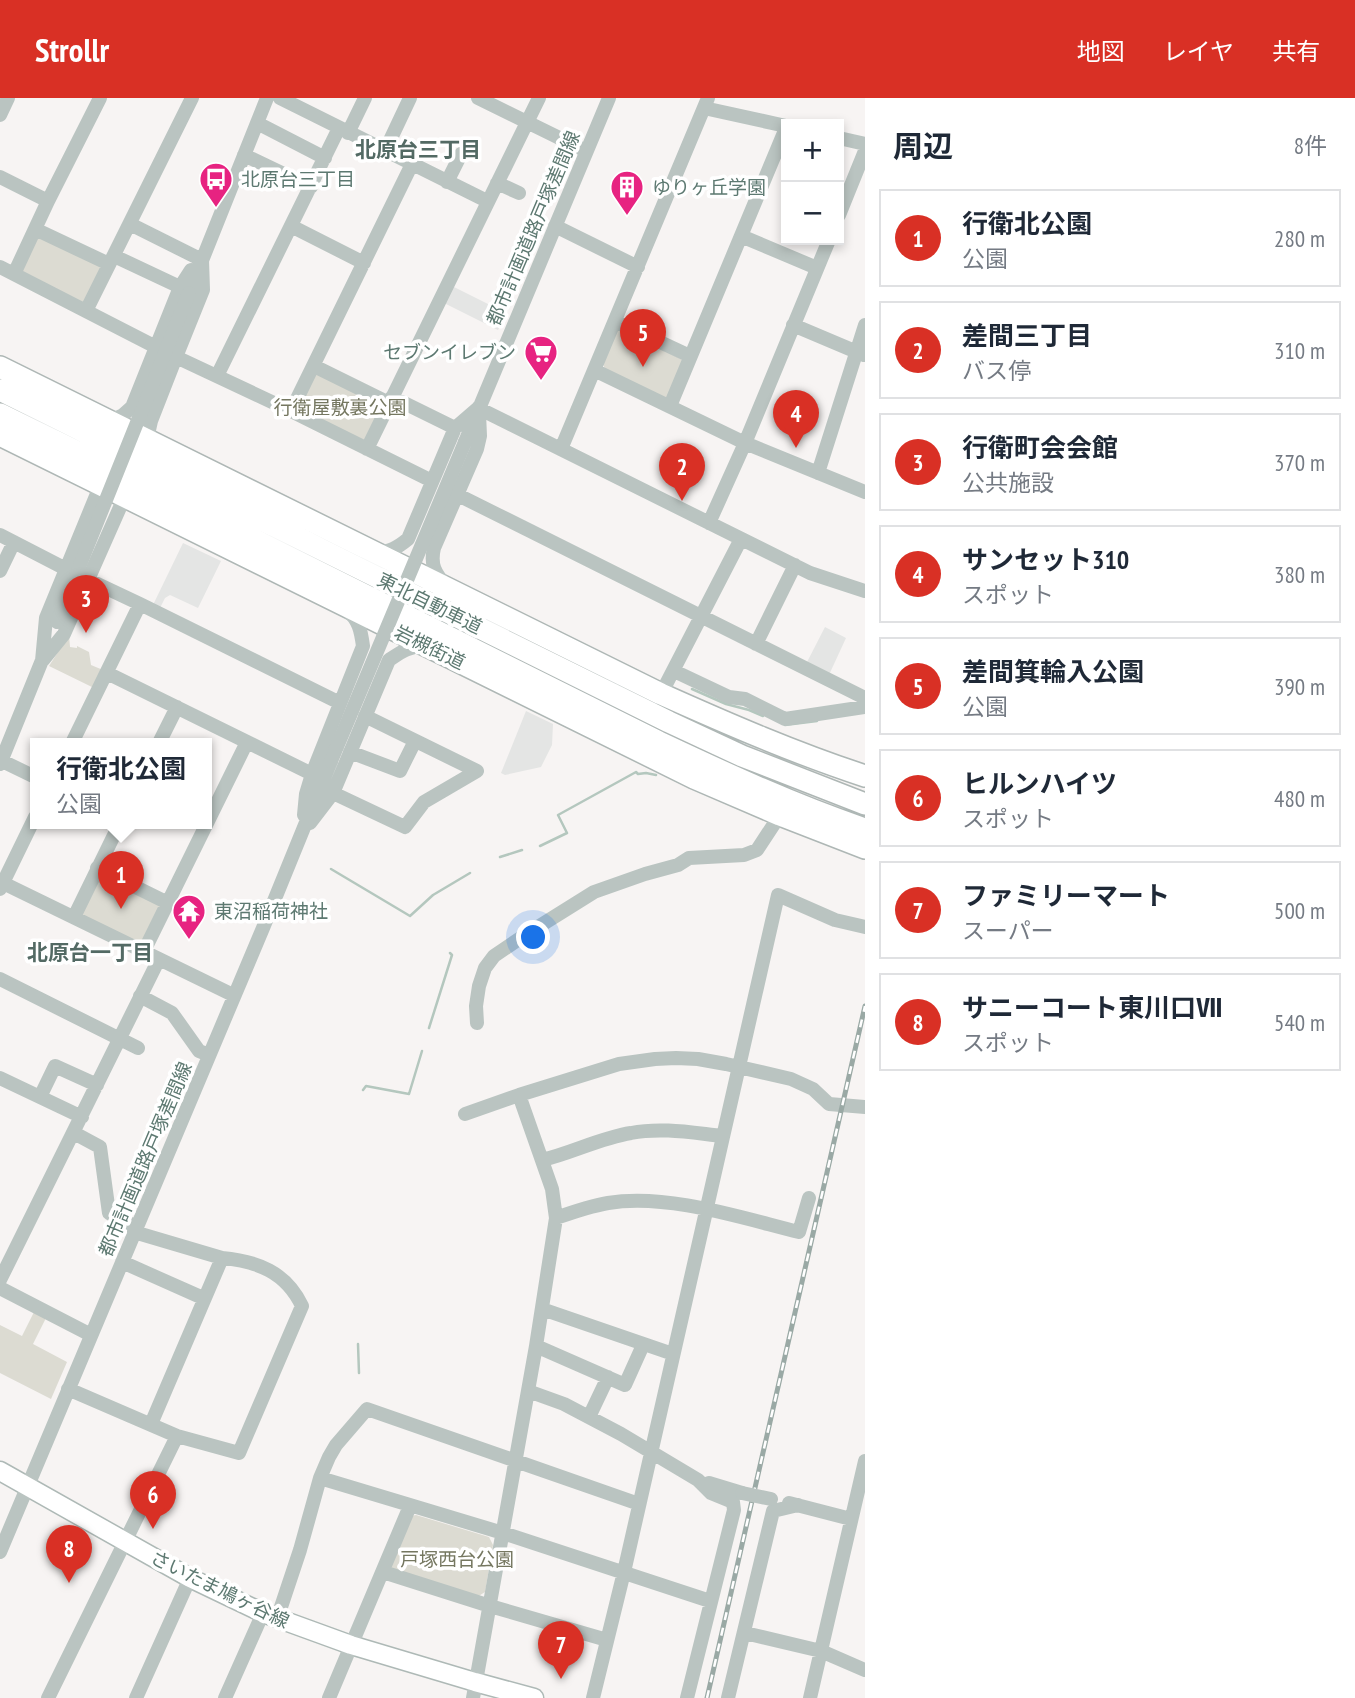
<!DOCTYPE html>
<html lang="ja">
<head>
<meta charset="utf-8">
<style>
	body { margin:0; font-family:"PT Sans Narrow","Noto Sans JP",sans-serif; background:#f2f2f3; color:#1f2937 }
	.controls { position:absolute; right:21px; top:21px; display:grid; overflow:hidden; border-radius:0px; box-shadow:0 4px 10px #0003 }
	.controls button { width:63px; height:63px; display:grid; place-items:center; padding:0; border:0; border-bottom:2px solid #e0e1e3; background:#fff; color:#1f2937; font:35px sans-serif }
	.you { position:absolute; left:534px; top:840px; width:24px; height:24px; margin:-18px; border:5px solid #fff; border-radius:50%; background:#1a73e8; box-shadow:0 0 0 10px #1a73e833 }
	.badge { display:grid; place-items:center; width:46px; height:46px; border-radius:50%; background:#d93025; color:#fff; font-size:23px; font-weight:700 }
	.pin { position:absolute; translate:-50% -58px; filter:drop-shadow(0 2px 4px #0008) }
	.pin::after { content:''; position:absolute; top:37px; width:24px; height:21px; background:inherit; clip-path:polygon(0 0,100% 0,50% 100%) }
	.popup { position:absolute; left:30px; top:640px; width:182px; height:91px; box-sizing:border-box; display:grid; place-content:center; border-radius:0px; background:#fff; filter:drop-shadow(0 2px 5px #0005); font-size:23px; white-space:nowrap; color:#747a83 }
	.popup b { font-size:26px; color:#1f2937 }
	.popup::after { content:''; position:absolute; left:50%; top:100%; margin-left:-14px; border:14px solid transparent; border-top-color:#fff }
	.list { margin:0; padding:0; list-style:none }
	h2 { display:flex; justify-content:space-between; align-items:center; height:91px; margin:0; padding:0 28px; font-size:30px }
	h2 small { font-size:23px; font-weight:400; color:#747a83 }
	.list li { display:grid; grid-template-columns:46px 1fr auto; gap:21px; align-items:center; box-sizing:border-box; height:98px; margin:0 14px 14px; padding:0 14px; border:2px solid #e0e1e3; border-radius:0px }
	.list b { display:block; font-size:26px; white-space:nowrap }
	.list p { margin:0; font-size:23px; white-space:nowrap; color:#747a83 }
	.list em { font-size:23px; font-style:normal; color:#747a83 }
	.map { position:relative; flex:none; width:865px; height:1600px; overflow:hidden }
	header { display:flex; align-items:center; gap:42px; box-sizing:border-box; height:98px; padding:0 35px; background:#d93025; color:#fff }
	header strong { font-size:33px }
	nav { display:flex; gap:38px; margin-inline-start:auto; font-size:24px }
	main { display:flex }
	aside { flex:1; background:#fff }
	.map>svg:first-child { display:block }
</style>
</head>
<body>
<header>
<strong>Strollr</strong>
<nav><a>地図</a><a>レイヤ</a><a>共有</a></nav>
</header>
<main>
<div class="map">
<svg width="865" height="1600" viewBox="0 0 865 1600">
	<rect width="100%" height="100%" fill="#f7f4f3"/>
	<!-- built -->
	<path fill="#e4e5e4" d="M450,187L506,215L498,232L442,204Z
		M183,445L221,463L198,510L170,497L165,500L159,512L152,509Z
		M825,529L846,540L828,579L805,568Z
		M526,613L553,626L552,647L541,669L505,677L501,675Z"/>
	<!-- green -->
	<path fill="#dcdbd2" d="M37,137L103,165L88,204L81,206L20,172Z
		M618,230L685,263L670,298L664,301L605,272L603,265Z
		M314,274L381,303L382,309L365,342L360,344L298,309Z
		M69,537L70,549L77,550V548L89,554L91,567L103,572L94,590L49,568Z
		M99,776L162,808L144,844L137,846L84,821L81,814Z
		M34,1214L46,1220L33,1246L67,1264L51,1301L0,1275V1227L22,1238Z
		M416,1417L489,1439L493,1447L485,1494L477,1499L393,1474L390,1466L411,1418Z"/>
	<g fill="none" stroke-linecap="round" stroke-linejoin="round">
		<!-- stream -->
		<path stroke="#b4c7be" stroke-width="2.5" d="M692,591L726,606L749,612L763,618
			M785,627L817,623
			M540,748L567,735L558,717L636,674L638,676L646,675L656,677
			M500,759L522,752
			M331,771L410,818L433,797L470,775
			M429,930L452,857L450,855
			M363,992L366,988L409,996L422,953
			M358,1246L359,1275"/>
		<defs>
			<path id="major" d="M0,1373L190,1480L263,1515L351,1547L475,1584L534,1600"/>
			<path id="highway" d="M0,269L661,596C728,626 795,655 865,678
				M0,292L669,624L742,658L865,706
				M0,316L157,393L659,644C727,676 794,707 865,731
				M0,337L694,680L780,717L865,750"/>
		</defs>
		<!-- major casing -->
		<use href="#major" stroke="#aeb9b6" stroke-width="21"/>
		<!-- highway casing -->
		<use href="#highway" stroke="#aeb7b5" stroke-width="24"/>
		<!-- minor -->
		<path stroke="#bac4c1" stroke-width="14" d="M280,0L487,103
			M478,0L586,53
			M704,10L786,28
			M0,17L8,0
			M257,25L325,60
			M348,35L365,0
			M839,40L865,46
			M385,53L410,0
			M244,57L311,89
			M0,79L48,103
			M447,84L461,56
			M497,85L519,95
			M839,117L865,53
			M130,126L202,162
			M291,128L364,165
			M555,128L638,169
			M35,131L109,166
			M741,138L817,170
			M114,158L180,189
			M202,162L203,192L176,259L291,313L432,383
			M0,169L156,249
			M14,176L48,103L100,0
			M189,195L267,0
			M86,213L192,0
			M615,223L690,258
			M793,227L864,257
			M314,268L389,305
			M594,272L745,345L865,394
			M217,278L339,30
			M392,299L455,330
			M670,308L786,30
			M478,310L810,475L865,493
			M291,313L412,66
			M110,323L123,317L132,309L180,189L191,172
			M147,341L151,323L176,259
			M465,344L609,0
			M367,351L539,0
			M561,351L708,0
			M818,375L865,227
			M458,397L865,600
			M709,425L745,345L829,142
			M0,437L66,471
			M375,455C390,454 397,450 408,441L455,330L477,311
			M0,473L14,444
			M87,481L140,506L340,605
			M446,488C435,475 430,467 434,450L477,351L480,338L479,315
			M756,546L795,467
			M43,562L64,536L125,398
			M42,563L46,520L101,386
			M674,573L729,599L745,601L785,621L865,609
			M107,575L312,676
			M661,596L741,441
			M365,618L477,673
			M72,645L140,506
			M159,645L177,609
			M350,654L400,673L415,643
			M0,662L35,679
			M0,666L45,555
			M333,695L405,729L424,704L477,673
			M304,717L306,696L312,676L363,548C361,533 359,522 347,512
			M310,725L333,695L389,562C401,554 409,548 424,548
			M97,770L168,805
			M3,785L233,897
			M0,791L35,719
			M74,819L120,725
			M144,853L247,644
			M0,881L138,950
			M140,898L172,915L199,953L209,957
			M477,925L476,908L479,888L485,870L494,858L522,839L594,794L645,776L678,767L689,760L744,757L757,752L780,717
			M0,980L82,1019
			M40,999L55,968L97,987
			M465,1016L519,997
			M74,1035L100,1049L109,1115L136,1129
			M542,1062C572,1055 600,1040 631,1035C662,1029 693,1035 723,1038
			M556,1120C573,1114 591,1108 608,1105C667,1095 742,1120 799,1134L809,1100
			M122,1164L203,1200
			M0,1182L159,861
			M0,1190L91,1237
			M542,1211L673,1256
			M536,1248L625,1287L643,1247
			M68,1291L177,1338L239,1355L302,1208C286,1174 257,1163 222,1160L134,1134
			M528,1293L564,1306L621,1336L698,1382L711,1395L733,1404L734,1412L687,1600
			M589,1319L608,1279
			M151,1326L222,1160
			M320,1380L503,1435L710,1503
			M709,1385L742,1395
			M789,1405L851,1421
			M0,1454L263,830L331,663
			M383,1474L490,1508L607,1542
			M277,1521L300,1452L320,1380L329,1359L336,1347L367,1311L639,1406
			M745,1535L821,1553L865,1572
			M48,1600L177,1338
			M136,1600L190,1480
			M225,1600L263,1515
			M329,1600L410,1408
			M473,1600L536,1248L556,1120L552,1091L519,997L619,966L655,961L676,960L698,961L726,966L791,981L813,991L829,1006L865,1009
			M593,1600L624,1474L778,797L835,822L865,829
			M728,1600L773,1413L798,1407
			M810,1600L865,1363"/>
		<!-- major -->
		<use href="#major" stroke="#fff" stroke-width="18"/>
		<!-- highway -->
		<use href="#highway" stroke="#fff" stroke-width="21"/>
		<defs>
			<path id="rail" d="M707,1600L865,908"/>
		</defs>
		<!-- rail casing -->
		<use href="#rail" stroke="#9aa9a5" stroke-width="5"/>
		<!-- rail -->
		<use href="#rail" stroke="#fff" stroke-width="2.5" stroke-dasharray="8" stroke-linecap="butt"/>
		<!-- minor-bridge -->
		<path stroke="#bac4c1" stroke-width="14" d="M57,524L189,195
			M331,663L465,344
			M742,1395L771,1401"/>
	</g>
	<!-- icons -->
	<defs>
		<symbol id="bus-pin" viewBox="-11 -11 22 30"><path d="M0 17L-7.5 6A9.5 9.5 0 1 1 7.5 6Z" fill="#e72381" stroke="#fff"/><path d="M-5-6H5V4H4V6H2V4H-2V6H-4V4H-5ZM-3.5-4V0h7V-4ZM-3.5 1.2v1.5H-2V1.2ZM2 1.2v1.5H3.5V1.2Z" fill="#fff"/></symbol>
		<symbol id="building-pin" viewBox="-11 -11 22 30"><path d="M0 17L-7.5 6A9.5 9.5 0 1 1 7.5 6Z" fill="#e72381" stroke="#fff"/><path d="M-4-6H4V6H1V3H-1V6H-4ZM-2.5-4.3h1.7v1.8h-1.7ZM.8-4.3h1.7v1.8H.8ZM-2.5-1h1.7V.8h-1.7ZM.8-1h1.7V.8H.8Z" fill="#fff"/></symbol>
		<symbol id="supermarket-pin" viewBox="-11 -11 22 30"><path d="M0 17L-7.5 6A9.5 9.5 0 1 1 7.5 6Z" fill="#e72381" stroke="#fff"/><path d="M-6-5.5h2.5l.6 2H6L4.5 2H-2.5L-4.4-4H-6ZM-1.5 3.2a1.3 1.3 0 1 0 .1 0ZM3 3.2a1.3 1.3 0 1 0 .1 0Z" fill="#fff"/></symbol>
		<symbol id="temple-pin" viewBox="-11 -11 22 30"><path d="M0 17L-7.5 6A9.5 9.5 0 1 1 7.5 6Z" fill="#e72381" stroke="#fff"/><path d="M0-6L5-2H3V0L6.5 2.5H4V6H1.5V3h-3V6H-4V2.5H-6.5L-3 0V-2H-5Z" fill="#fff"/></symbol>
	</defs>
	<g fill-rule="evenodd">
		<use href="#bus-pin" x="197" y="62" width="38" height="52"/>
		<use href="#building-pin" x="608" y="70" width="38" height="52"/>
		<use href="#supermarket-pin" x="522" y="235" width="38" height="52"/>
		<use href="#temple-pin" x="170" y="794" width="38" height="52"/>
	</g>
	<g text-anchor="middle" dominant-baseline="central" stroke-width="7" stroke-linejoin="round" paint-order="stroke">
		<!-- poi labels -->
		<g font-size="19" fill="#5d7971" stroke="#fff" text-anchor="start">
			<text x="241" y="81">北原台三丁目</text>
			<text x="652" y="89">ゆりヶ丘学園</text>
			<text x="516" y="254" text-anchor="end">セブンイレブン</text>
			<text x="214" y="813">東沼稲荷神社</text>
		</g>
		<!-- street labels -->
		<g font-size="19" fill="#5d7971" stroke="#fff">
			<text transform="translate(533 130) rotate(-67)">都市計画道路戸塚差間線</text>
			<text transform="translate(430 505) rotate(26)">東北自動車道</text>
			<text transform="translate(430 549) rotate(26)">岩槻街道</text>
			<text transform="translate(145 1061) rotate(-67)">都市計画道路戸塚差間線</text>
			<text transform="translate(220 1491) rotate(26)">さいたま鳩ヶ谷線</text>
		</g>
		<!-- park labels -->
		<g font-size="19" fill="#757760" stroke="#fff">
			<text x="340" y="309">行衛屋敷裏公園</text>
			<text x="457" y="1461">戸塚西台公園</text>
		</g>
		<!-- neighbourhood labels -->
		<g font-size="21" font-weight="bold" fill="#536a64" stroke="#fff">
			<text x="418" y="51">北原台三丁目</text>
			<text x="90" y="854">北原台一丁目</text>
		</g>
	</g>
</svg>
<div class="controls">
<button>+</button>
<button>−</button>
</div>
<div class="you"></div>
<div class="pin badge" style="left:121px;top:811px">1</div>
<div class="popup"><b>行衛北公園</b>公園</div>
<div class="pin badge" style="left:682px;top:403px">2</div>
<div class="pin badge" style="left:86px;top:535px">3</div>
<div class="pin badge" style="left:796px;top:350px">4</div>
<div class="pin badge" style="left:643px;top:269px">5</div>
<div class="pin badge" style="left:153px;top:1431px">6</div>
<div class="pin badge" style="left:561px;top:1581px">7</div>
<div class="pin badge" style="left:69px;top:1485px">8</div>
</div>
<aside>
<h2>周辺<small>8件</small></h2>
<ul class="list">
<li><span class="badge">1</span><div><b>行衛北公園</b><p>公園</p></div><em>280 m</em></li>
<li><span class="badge">2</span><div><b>差間三丁目</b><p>バス停</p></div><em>310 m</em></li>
<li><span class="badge">3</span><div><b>行衛町会会館</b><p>公共施設</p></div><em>370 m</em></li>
<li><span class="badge">4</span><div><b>サンセット310</b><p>スポット</p></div><em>380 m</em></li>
<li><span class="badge">5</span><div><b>差間箕輪入公園</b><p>公園</p></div><em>390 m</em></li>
<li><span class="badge">6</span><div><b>ヒルンハイツ</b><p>スポット</p></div><em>480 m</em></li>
<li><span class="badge">7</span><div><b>ファミリーマート</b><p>スーパー</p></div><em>500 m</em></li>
<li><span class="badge">8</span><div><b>サニーコート東川口Ⅶ</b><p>スポット</p></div><em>540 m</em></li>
</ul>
</aside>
</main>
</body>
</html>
